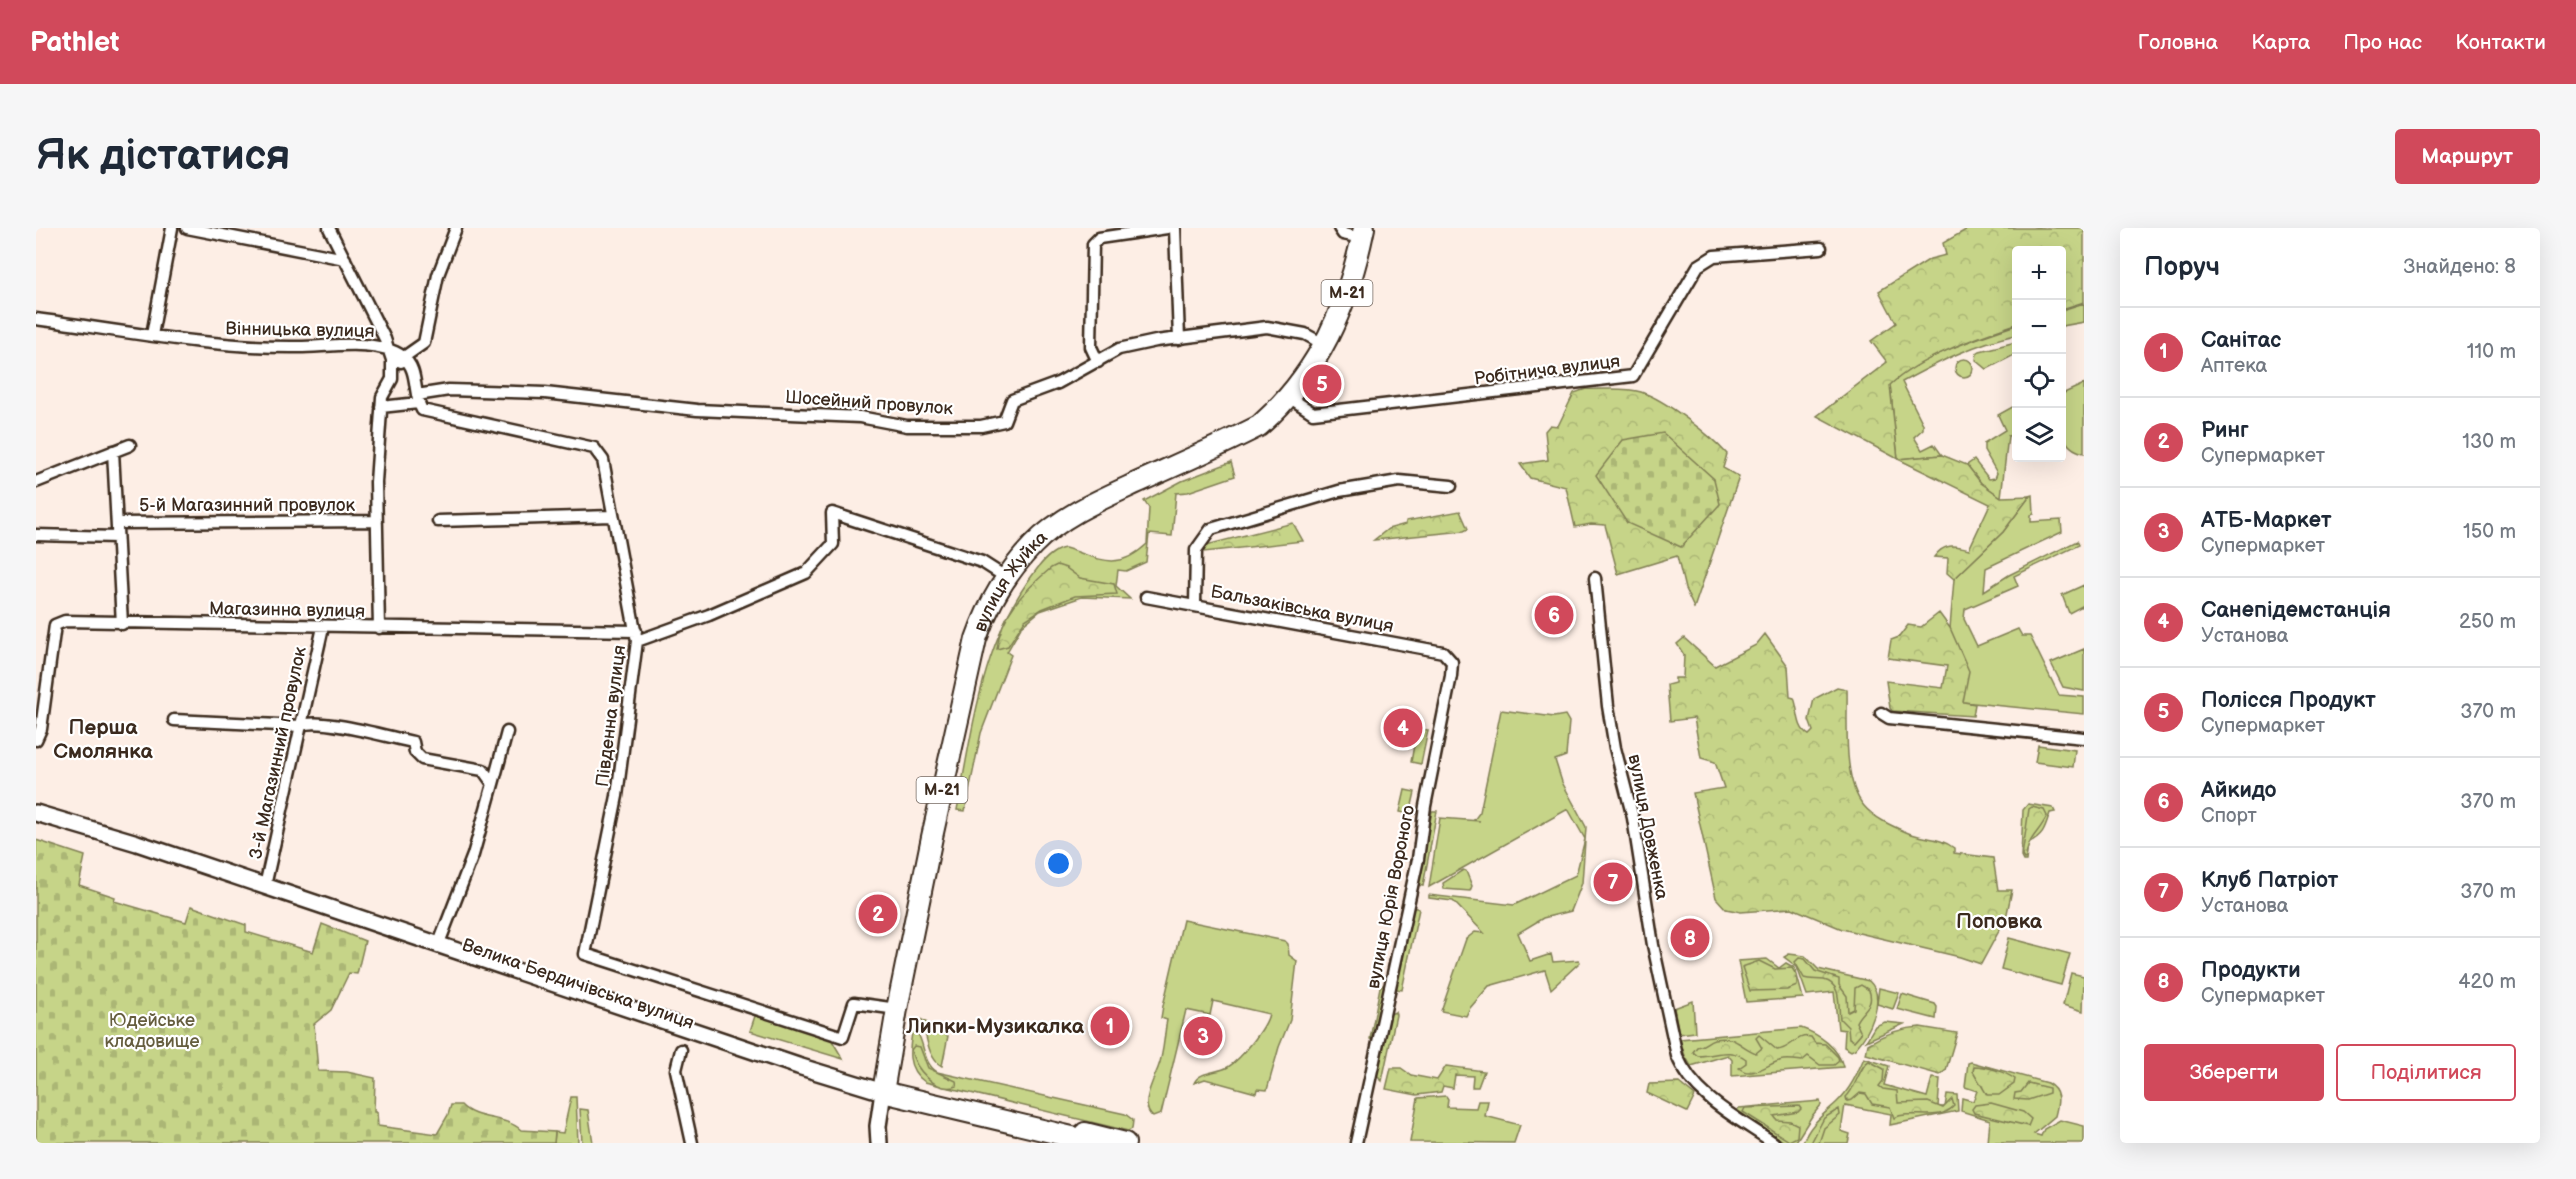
<!DOCTYPE html>
<html lang="uk">
<head>
<meta charset="utf-8">
<style>
	body { margin:0; font-family:"Balsamiq Sans",sans-serif; background:#f6f6f7; color:#1f2937 }
	.controls { position:absolute; right:18px; top:18px; display:grid; overflow:hidden; border-radius:6px; box-shadow:0 6px 24px #0002 }
	.controls button { width:54px; height:54px; display:grid; place-items:center; padding:0; border:0; border-bottom:2px solid #e0e1e3; background:#fff; color:#1f2937; font:30px sans-serif }
	.you { position:absolute; left:1023px; top:636px; width:21px; height:21px; margin:-15px; border:4px solid #fff; border-radius:50%; background:#1a73e8; box-shadow:0 0 0 9px #1a73e833 }
	.badge { display:grid; place-items:center; width:39px; height:39px; border-radius:50%; background:#d1495b; color:#fff; font-size:20px; font-weight:700 }
	.pin { position:absolute; translate:-50% -50%; border:3px solid #fff; box-shadow:0 2px 6px #0006 }
	.list { margin:0; padding:0; list-style:none }
	h2 { display:flex; justify-content:space-between; align-items:center; height:78px; margin:0; padding:0 24px; font-size:26px }
	h2 small { font-size:20px; font-weight:400; color:#747a83 }
	.list li { display:grid; grid-template-columns:39px 1fr auto; gap:18px; align-items:center; box-sizing:border-box; height:90px; padding:0 24px; border-top:2px solid #e0e1e3 }
	.list b { display:block; font-size:22px; white-space:nowrap }
	.list p { margin:0; font-size:20px; white-space:nowrap; color:#747a83 }
	.list em { font-size:20px; font-style:normal; color:#747a83 }
	.actions { display:flex; gap:12px; padding:18px 24px }
	.actions a { flex:1; padding:14px 0; border:2px solid #d1495b; border-radius:6px; text-align:center; font-size:21px; color:#d1495b }
	.actions .main { background:#d1495b; color:#fff }
	.icon { flex:none; width:33px; height:33px; fill:none; stroke:currentColor; stroke-width:2; stroke-linecap:round; stroke-linejoin:round }
	.map { position:relative; flex:none; width:2048px; height:915px; overflow:hidden; border-radius:6px }
	header { display:flex; align-items:center; gap:36px; box-sizing:border-box; height:84px; padding:0 30px; background:#d1495b; color:#fff }
	header strong { font-size:28px }
	nav { display:flex; gap:33px; margin-inline-start:auto; font-size:21px }
	.intro { display:flex; align-items:center; justify-content:space-between; box-sizing:border-box; height:144px; padding:0 36px }
	h1 { margin:0; font-size:42px }
	.button { padding:15px 27px; border-radius:6px; background:#d1495b; color:#fff; font-size:21px; font-weight:700 }
	main { display:flex; gap:36px; padding:0 36px }
	aside { flex:1; background:#fff; border-radius:6px; box-shadow:0 6px 24px #0002 }
	.map>svg:first-child { display:block }
</style>
</head>
<body>
<header>
<strong>Pathlet</strong>
<nav><a>Головна</a><a>Карта</a><a>Про нас</a><a>Контакти</a></nav>
</header>
<div class="intro"><h1>Як дістатися</h1><a class="button">Маршрут</a></div>
<main>
<div class="map">
<svg width="2048" height="915" viewBox="0 0 2048 915">
	<defs>
		<pattern id="forest-crowns" width="20" height="18" patternUnits="userSpaceOnUse" patternTransform="scale(1.5)"><rect width="20" height="18" fill="#c6d488"/><path d="M2 6a3 3 0 1 1 6 0M12 15a3 3 0 1 1 6 0" fill="none" stroke="#abb675"/></pattern>
		<pattern id="cemetery-stones" width="16" height="16" patternUnits="userSpaceOnUse" patternTransform="scale(1.5)"><rect width="16" height="16" fill="#c6d488"/><path d="M2 7V4a2 2 0 0 1 4 0v3zM10 15v-3a2 2 0 0 1 4 0v3z" fill="#abb675"/></pattern>
	</defs>
	<rect width="100%" height="100%" fill="#fdeee5"/>
	<filter id="ink" filterUnits="userSpaceOnUse"><feTurbulence type="fractalNoise" baseFrequency=".0167" numOctaves="2"/><feDisplacementMap in="SourceGraphic" scale="12" xChannelSelector="R" yChannelSelector="G"/><feConvolveMatrix kernelMatrix="1 2 1 2 8 2 1 2 1" color-interpolation-filters="sRGB"/></filter>
	<g filter="url(#ink)">
		<!-- grass -->
		<path fill="#c6d488" stroke="#807f53" stroke-width="1.5" d="M2048,75V94L2026,98V82Z
			M1980,97V107C1939,115 1903,134 1866,154L1887,196V201L1878,209L1886,222L1898,216L1906,227L1862,231L1854,156C1886,128 1941,110 1980,97Z
			M1980,114V126L1951,141L1940,132L1941,125L1944,123Z
			M1919 140a9 9 0 1 1 18 0a9 9 0 1 1-18 0Z
			M2048,156V225C2019,219 2026,189 2026,166Z
			M1980,177V207L1972,208L1965,269L1945,255L1931,237L1938,232L1953,251L1959,250L1961,245L1948,222V215L1969,202L1962,187Z
			M1195,234L1199,248L1152,264L1140,265L1136,308L1113,306L1110,334L1090,343L1082,342L1080,358L1094,371L1046,369L1004,383L986,398L971,424L975,427L945,505L929,583L921,582C937,499 946,413 998,345C1006,334 1016,322 1029,320C1064,330 1080,345 1111,316L1113,280L1108,273L1146,253Z
			M1997,267L1998,286L1995,287V294L2025,292L2026,304L1950,340L1948,363L1973,347L2041,313L2043,317L1978,348L1982,358L1929,381L1928,391L1941,418L1982,401L1986,408H1994L2023,467L2048,469V486L1927,474L1914,400L1918,351L1967,304L1994,268Z
			M2048,357V377L2033,385L2026,367Z
			M2048,421V463L2027,459L2015,435Z
			M1465,482L1518,489L1529,487L1533,494L1530,528L1519,532L1526,554L1550,599L1546,655L1535,683L1507,690L1482,705L1494,733L1515,726L1517,734L1543,732L1544,734L1515,761L1509,742L1453,758L1434,780L1430,788L1405,783L1430,711L1439,704L1448,705L1417,673L1393,670V667L1478,677L1540,647L1549,611L1532,581L1393,659L1404,590L1444,593L1438,592L1444,584Z
			M1381,500L1392,502L1385,536L1375,534Z
			M2002,517L2039,522L2037,539L1999,534Z
			M1369,562L1379,564L1374,586L1364,584Z
			M1992,576L2017,580L2019,584L2014,585C2009,601 2008,608 1992,616L1990,633H1987L1985,629L1987,582Z
			M1396,583H1401L1387,658L1382,657Z
			M1427,642L1430,643L1436,658L1434,663L1408,661L1407,655Z
			M1377,679L1383,681L1366,762L1360,761Z
			M1147,692L1249,713L1252,716L1253,727L1261,733L1254,792L1243,819L1231,862L1221,861L1220,865L1169,851L1158,855C1163,843 1182,845 1192,839C1205,831 1230,800 1233,786L1177,773L1174,787L1150,782L1125,886L1117,889C1103,878 1117,853 1122,840C1128,826 1128,807 1131,792L1125,790L1127,778Z
			M1973,710L2034,726L2025,757L1965,741Z
			M1753,726L1769,728L1782,741L1833,753C1852,770 1832,807 1819,821L1815,823L1808,819L1809,802L1802,801L1798,764L1771,767L1761,739L1748,729Z
			M1731,731L1743,740L1750,735L1759,740L1767,770L1710,774L1702,733Z
			M2035,745L2048,748L2047,783L2027,777Z
			M1347,757H1349L1337,812L1334,811L1344,759Z
			M1843,760L1863,765L1857,781L1841,776Z
			M1866,766L1899,776L1901,779L1900,791L1861,781Z
			M1657,773L1659,804L1643,806L1638,780Z
			M1359,784L1360,787L1346,853L1340,847L1354,786Z
			M720,785L792,806L807,831L714,803Z
			M886,792L912,808L906,838C892,832 890,805 886,792Z
			M1849,794L1868,796L1830,813L1839,798Z
			M877,800C890,811 885,834 901,844L1089,886L1097,892L1096,901L1092,903L889,854C869,840 873,821 877,800Z
			M1765,800C1783,806 1803,820 1807,839L1696,848V832L1692,827L1655,838L1649,828L1644,811Z
			M1828,830L1853,838L1848,857L1891,869L1896,850L1904,851L1902,879H1909L1911,866L1921,867L1922,883L1854,897L1855,886L1809,877L1805,903L1814,906L1812,915H1767C1773,897 1787,887 1800,875C1814,862 1821,846 1828,830Z
			M1935,834L2011,855C2025,863 2023,873 2019,888L1998,906L2005,908L2008,901L2024,892L2048,898V915H1952L1954,892L1925,883L1926,870L1937,873L1941,863L1929,859L1932,835Z
			M1410,868L1412,871L1411,879L1440,880L1442,873H1452L1449,888L1484,897L1478,915L1374,914L1382,870Z
			M535,869H540L542,915H518L519,904L527,905Z
			M1784,873L1785,877L1776,888L1759,915H1750L1701,882L1703,880Z
			M544,881L552,882L557,915H546Z"/>
		<!-- forest -->
		<path fill="url(#forest-crowns)" stroke="#807f53" stroke-width="1.5" d="M1933,0H2048V74L2026,81V22H1980V96C1942,109 1884,129 1854,157L1862,231L1906,227L1931,237L1945,255L1965,269L1994,268L1967,304L1918,351L1911,345L1912,330L1898,329C1908,315 1918,317 1933,321L1954,276L1862,231L1781,188L1851,134L1835,113L1860,95L1843,63L1894,31L1910,27L1907,15Z
			M1550,161C1567,162 1589,159 1605,164C1630,172 1674,207 1691,226L1687,240L1703,249L1658,380L1649,361L1641,328L1582,346L1569,297L1555,296L1539,299L1530,259L1494,250L1484,236L1512,232L1509,203L1514,197L1522,198L1538,165Z
			M1424,283L1432,301L1428,303L1338,312L1352,301L1370,296V293Z
			M1257,295L1267,313L1168,324L1170,317Z
			M1021,337L1030,340L1044,350L1078,356L1081,366L1039,368L1006,381L989,392L972,418L961,421C964,386 990,361 1015,340Z
			M1903,385L1914,400L1933,443L1927,474L1939,476L1937,488L1856,483L1854,480L1850,453L1907,460L1911,438L1852,430L1855,412L1863,409L1872,397L1885,399Z
			M1729,406L1752,438L1754,469L1758,470C1763,482 1760,500 1773,507L1777,503L1773,492L1778,471L1801,459L1811,461C1812,493 1806,553 1828,578C1838,590 1856,598 1870,604C1886,611 1904,609 1918,620V625L1957,630L1962,662H1976L1970,690L1945,736L1924,729L1806,701L1756,680L1705,684L1690,681L1680,670L1657,565L1688,560L1679,534L1665,530L1658,490L1634,493L1631,457L1639,455V450H1647L1648,427L1641,416L1648,410L1679,438L1720,417Z
			M1996,579L2008,582L2011,588C2002,607 1992,608 1990,630L1988,631L1986,628L1993,581Z
			M1763,730L1769,731L1779,743L1803,751V757L1811,768L1812,784L1818,781L1819,760L1825,757L1833,762C1839,779 1826,781 1820,794L1825,805L1818,813L1813,810L1812,799L1804,791C1802,777 1806,756 1788,752C1781,751 1774,752 1768,750L1759,734Z
			M1723,733L1739,741L1756,740L1761,748V758L1751,762L1714,763L1706,739Z
			M1884,799L1921,805L1910,842L1904,847L1830,826L1832,816C1848,806 1866,800 1884,799Z
			M1723,807L1741,822C1756,821 1759,806 1775,809L1779,815L1789,816L1802,829L1803,833L1798,837H1784L1772,828L1766,833C1759,832 1753,831 1747,832C1733,834 1716,852 1703,840L1710,835V831C1693,819 1680,828 1662,828L1657,824L1661,819C1669,818 1671,813 1678,811C1701,807 1702,818 1720,825L1726,820L1720,810Z
			M878,818L884,819L892,840L920,853L921,858C900,866 879,841 875,822Z
			M1833,833L1848,841L1847,853L1843,858L1847,861L1861,863L1862,875L1892,874L1907,880L1916,871L1918,878C1902,895 1876,881 1858,890L1854,879L1836,876L1830,866L1824,865L1816,872L1811,873L1810,869C1820,860 1824,837 1833,833Z
			M1410,838L1448,843L1442,859H1436L1437,848L1419,847L1417,860L1407,858L1405,864L1381,867L1350,861L1355,840H1365L1375,847L1401,852Z
			M1938,838C1950,838 1969,844 1979,851L1978,856L1963,867H1951L1937,843Z
			M1643,855L1659,868L1651,884L1611,865L1613,856Z
			M1992,855L2013,860V865L1992,872L1978,871L1979,865L1985,864Z
			M1955,875L1987,884L1995,891L1992,898L1938,885L1936,881L1939,877Z
			M1763,878L1765,881L1762,884L1738,888L1741,892L1754,893L1762,897L1761,909L1753,913L1707,884L1709,880Z
			M1803,881L1804,887L1788,900L1783,915H1775L1788,890Z"/>
		<!-- cemetery -->
		<path fill="url(#cemetery-stones)" stroke="#807f53" stroke-width="1.5" d="M1627,205L1678,251L1684,276L1645,319L1591,295L1560,247L1587,212Z
			M0,612L49,628L43,657L79,669L78,673L150,694L155,678L210,697V704L277,724L286,696L329,713L321,746L313,745L295,782L278,796L282,843L311,844L339,850L338,884H341L342,898L401,906L412,887L415,877H425C440,893 469,887 485,902L519,904L518,915H0Z"/>
		<g fill="none" stroke-linecap="round" stroke-linejoin="round">
			<defs>
				<path id="street" d="M151,0L309,31
					M293,0L349,111L356,132V151L346,169L340,254L343,400
					M1139,0L1143,111
					M1303,0L1307,6L1326,10
					M0,91C87,103 174,120 263,119C292,119 341,110 366,128C384,142 376,165 386,182L558,220L567,232L601,413L581,568L549,726L807,809L818,775L861,781
					M116,107L136,0
					M365,134L368,129L388,115L402,47L420,0
					M1062,134L1055,119L1057,16L1063,10L1131,0
					M381,167L413,162L509,165L661,182L824,189L871,198H945L968,193L976,172L1022,155L1083,121L1120,113L1231,99L1269,106L1289,117
					M1253,169L1277,185L1597,148L1662,38L1678,28L1785,20
					M345,179L382,175
					M77,223L86,396
					M0,254L94,217
					M402,293L576,288
					M81,295L341,293
					M0,307L81,309
					M1559,350L1572,478L1579,520L1597,590L1617,717L1641,828C1658,869 1703,891 1738,915
					M1110,369L1407,424L1416,434L1415,448L1389,578L1382,631L1320,915
					M1159,377L1160,322L1175,301L1303,263L1363,253L1415,258
					M601,413L673,387L770,345L797,316L796,285L946,334L971,350
					M1845,485L1853,490L2048,510
					M138,492L265,498C280,488 356,510 377,514L379,524L386,531L447,542L457,556L437,627L405,710
					M0,512L5,501L19,397L29,393L600,403
					M457,556L471,504
					M229,658L287,399
					M645,822L640,842L656,915"/>
				<path id="secondary" d="M0,585L101,615L762,838L847,864L842,898L843,915"/>
				<g id="highway">
					<path d="M1049,905L1089,915"/>
					<path id="s1" d="M1061,915L847,864L861,781L896,609L940,411C952,376 971,344 997,317C1024,289 1063,272 1098,256C1140,237 1182,219 1223,198C1284,144 1312,78 1328,0"/>
				</g>
			</defs>
			<!-- street casing -->
			<use href="#street" stroke="#3b2a1e" stroke-width="15"/>
			<!-- secondary casing -->
			<use href="#secondary" stroke="#3b2a1e" stroke-width="20"/>
			<!-- highway casing -->
			<use href="#highway" stroke="#3b2a1e" stroke-width="24"/>
			<!-- street -->
			<use href="#street" stroke="#fff" stroke-width="10"/>
			<!-- secondary -->
			<use href="#secondary" stroke="#fff" stroke-width="15"/>
			<!-- highway -->
			<use href="#highway" stroke="#fff" stroke-width="20"/>
		</g>
	</g>
	<g text-anchor="middle" dominant-baseline="central" stroke-width="4.5" stroke-linejoin="round" paint-order="stroke">
		<!-- shield labels -->
		<g fill="#fff" stroke="#766a62" stroke-width="1.5">
			<rect x="1285.5" y="52" width="51" height="26" rx="4.5"/>
			<rect x="880.5" y="549" width="51" height="26" rx="4.5"/>
		</g>
		<g font-size="16" font-weight="bold" fill="#3b2a1e">
			<text x="1311" y="65">М-21</text>
			<text x="906" y="562">М-21</text>
		</g>
		<!-- street labels -->
		<g font-size="18" fill="#3b2a1e" stroke="#fff">
			<text transform="translate(264 102) rotate(1)">Вінницька вулиця</text>
			<text transform="translate(1511 142) rotate(-7)">Робітнича вулиця</text>
			<text transform="translate(833 175) rotate(4)">Шосейний провулок</text>
			<text x="211" y="277">5-й Магазинний провулок</text>
			<text stroke="none"><textPath href="#s1" startOffset="750">вулиця Жуйка</textPath></text>
			<text transform="translate(1266 381) rotate(11)">Бальзаківська вулиця</text>
			<text transform="translate(251 382) rotate(1)">Магазинна вулиця</text>
			<text transform="translate(575 488) rotate(-83)">Південна вулиця</text>
			<text transform="translate(242 525) rotate(-78)">3-й Магазинний провулок</text>
			<text transform="translate(1612 599) rotate(79)">вулиця Довженка</text>
			<text transform="translate(1355 669) rotate(-79)">вулиця Юрія Вороного</text>
			<text transform="translate(542 756) rotate(19)">Велика Бердичівська вулиця</text>
		</g>
		<!-- park labels -->
		<g font-size="18" fill="#655d3e" stroke="#fff">
			<text x="116" y="792">Юдейське<tspan x="116" dy="21">кладовище</tspan></text>
		</g>
		<!-- quarter labels -->
		<g font-size="21" font-weight="bold" fill="#3b2a1e" stroke="#fff">
			<text x="67" y="499">Перша<tspan x="67" dy="24">Смолянка</tspan></text>
			<text x="1963" y="693">Поповка</text>
			<text x="959" y="798">Липки-Музикалка</text>
		</g>
	</g>
</svg>
<div class="controls">
<button>+</button>
<button>−</button>
<button><svg class="icon" aria-label="locate" viewBox="0 0 24 24"><circle cx="12" cy="12" r="6"/><path d="M12 2v4M12 18v4M2 12h4M18 12h4"/></svg></button>
<button><svg class="icon" aria-label="layers" viewBox="0 0 24 24"><path d="M12 4l9 5-9 5-9-5zM3 14l9 5 9-5"/></svg></button>
</div>
<div class="you"></div>
<div class="pin badge" style="left:1074px;top:798px">1</div>
<div class="pin badge" style="left:842px;top:686px">2</div>
<div class="pin badge" style="left:1167px;top:808px">3</div>
<div class="pin badge" style="left:1367px;top:500px">4</div>
<div class="pin badge" style="left:1286px;top:156px">5</div>
<div class="pin badge" style="left:1518px;top:387px">6</div>
<div class="pin badge" style="left:1577px;top:654px">7</div>
<div class="pin badge" style="left:1654px;top:710px">8</div>
</div>
<aside>
<h2>Поруч<small>Знайдено: 8</small></h2>
<ul class="list">
<li><span class="badge">1</span><div><b>Санітас</b><p>Аптека</p></div><em>110 m</em></li>
<li><span class="badge">2</span><div><b>Ринг</b><p>Супермаркет</p></div><em>130 m</em></li>
<li><span class="badge">3</span><div><b>АТБ-Маркет</b><p>Супермаркет</p></div><em>150 m</em></li>
<li><span class="badge">4</span><div><b>Санепідемстанція</b><p>Установа</p></div><em>250 m</em></li>
<li><span class="badge">5</span><div><b>Полісся Продукт</b><p>Супермаркет</p></div><em>370 m</em></li>
<li><span class="badge">6</span><div><b>Айкидо</b><p>Спорт</p></div><em>370 m</em></li>
<li><span class="badge">7</span><div><b>Клуб Патріот</b><p>Установа</p></div><em>370 m</em></li>
<li><span class="badge">8</span><div><b>Продукти</b><p>Супермаркет</p></div><em>420 m</em></li>
</ul>
<div class="actions"><a class="main">Зберегти</a><a>Поділитися</a></div>
</aside>
</main>
</body>
</html>
